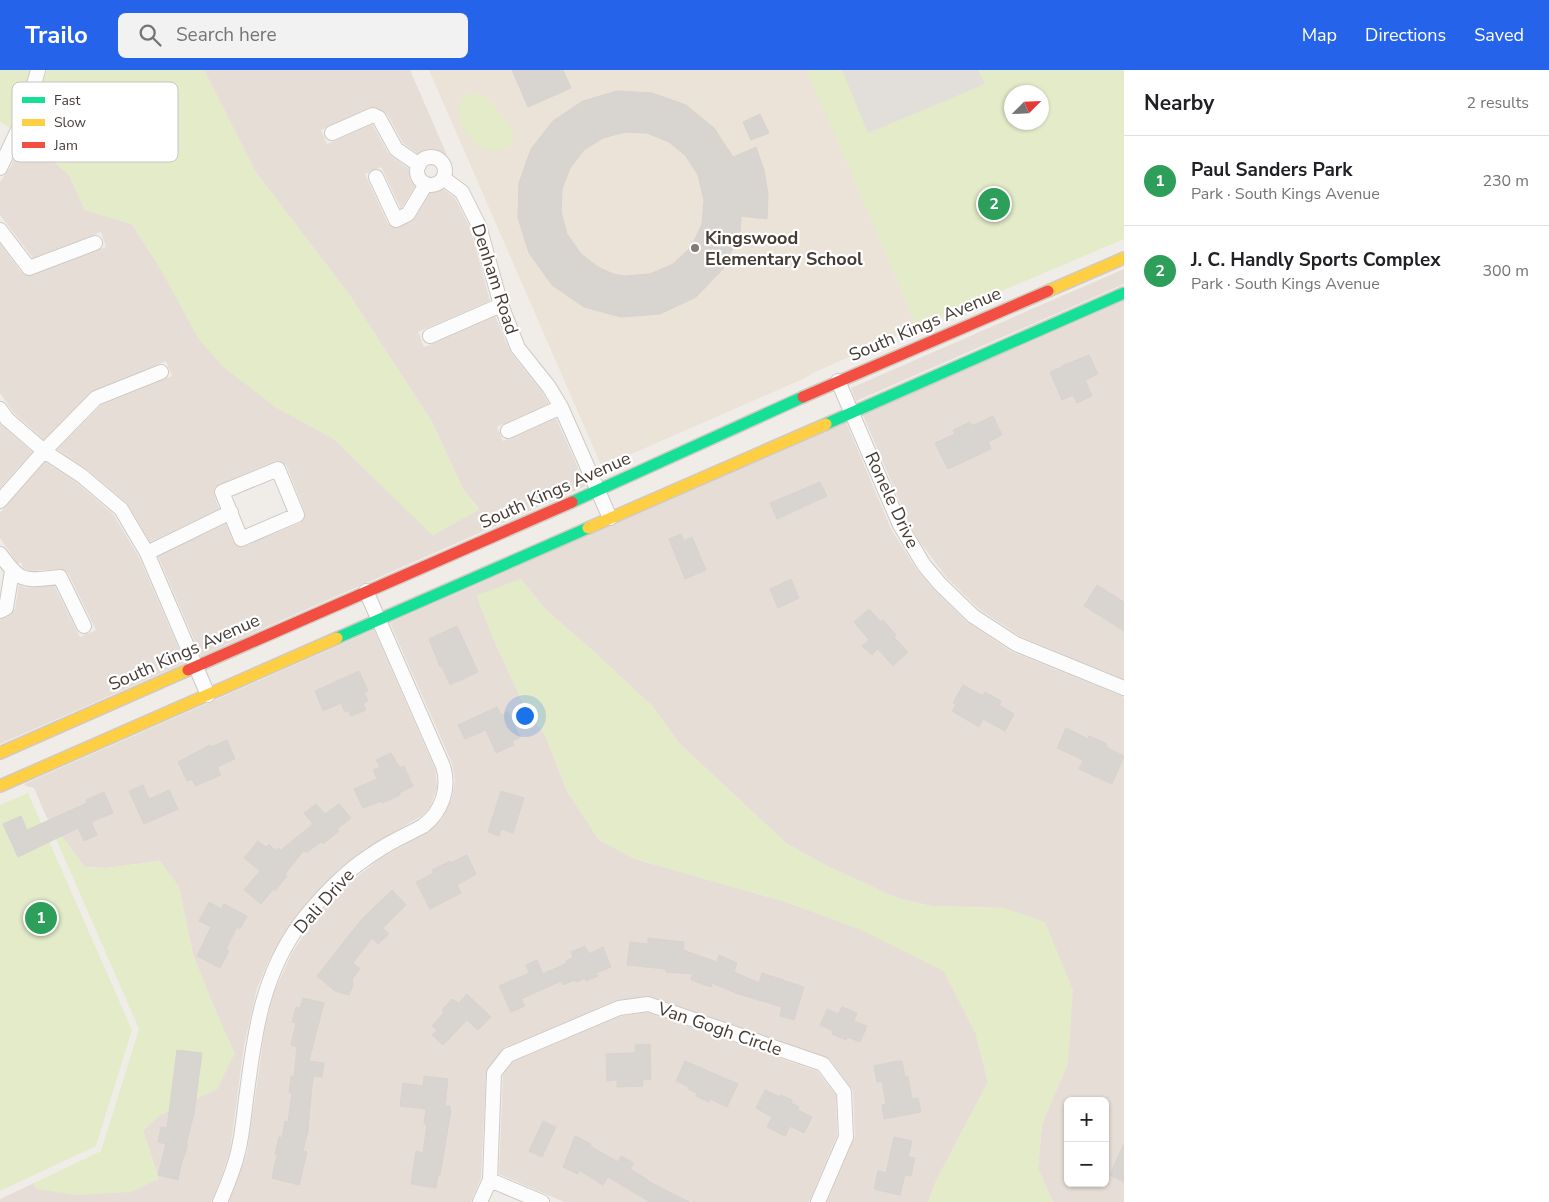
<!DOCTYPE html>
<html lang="en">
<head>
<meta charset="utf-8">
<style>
	body { margin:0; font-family:"Nunito Sans",sans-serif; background:#f2f2f2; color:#202124 }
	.controls { position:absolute; right:15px; bottom:15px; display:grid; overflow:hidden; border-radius:8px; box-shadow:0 1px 4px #0004 }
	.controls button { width:45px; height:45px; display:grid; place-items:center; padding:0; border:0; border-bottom:1px solid #e0e0e0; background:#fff; color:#202124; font:25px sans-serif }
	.compass { position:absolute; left:1004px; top:15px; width:45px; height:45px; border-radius:50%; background:#fff; box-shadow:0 1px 4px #0004; rotate:66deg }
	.you { position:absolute; left:524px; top:645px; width:18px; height:18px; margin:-12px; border:4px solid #fff; border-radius:50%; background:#1a73e8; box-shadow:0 0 0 8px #1a73e833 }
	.badge { display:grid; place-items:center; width:32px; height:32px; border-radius:50%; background:#2563eb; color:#fff; font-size:16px; font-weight:700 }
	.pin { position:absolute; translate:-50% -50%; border:2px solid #fff; box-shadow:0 1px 5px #0006 }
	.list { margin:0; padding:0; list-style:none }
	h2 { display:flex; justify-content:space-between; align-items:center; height:65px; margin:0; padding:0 20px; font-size:21px }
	h2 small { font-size:16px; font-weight:400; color:#757577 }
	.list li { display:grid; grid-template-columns:32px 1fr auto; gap:15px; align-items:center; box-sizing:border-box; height:90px; padding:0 20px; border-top:1px solid #e0e0e0 }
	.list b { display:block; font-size:19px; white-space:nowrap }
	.list p { margin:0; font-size:16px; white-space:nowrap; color:#757577 }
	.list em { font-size:16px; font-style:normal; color:#757577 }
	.icon { flex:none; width:28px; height:28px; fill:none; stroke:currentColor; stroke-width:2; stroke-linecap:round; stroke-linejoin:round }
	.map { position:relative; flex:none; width:1124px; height:1132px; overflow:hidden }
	header { display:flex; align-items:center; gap:30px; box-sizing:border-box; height:70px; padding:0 25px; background:#2563eb; color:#fff }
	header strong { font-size:24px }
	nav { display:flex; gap:28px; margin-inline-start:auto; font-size:18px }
	.search { width:350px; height:45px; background:#f2f2f2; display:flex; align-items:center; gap:12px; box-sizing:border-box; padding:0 18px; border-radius:8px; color:#757577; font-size:19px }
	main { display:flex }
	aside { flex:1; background:#fff }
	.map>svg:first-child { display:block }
</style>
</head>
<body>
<header>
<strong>Trailo</strong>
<div class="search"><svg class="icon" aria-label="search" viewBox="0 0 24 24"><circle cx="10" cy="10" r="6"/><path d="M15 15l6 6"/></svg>Search here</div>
<nav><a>Map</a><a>Directions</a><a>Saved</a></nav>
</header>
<main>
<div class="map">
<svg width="1124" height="1132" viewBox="0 0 1124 1132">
	<rect width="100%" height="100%" fill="#f0ede9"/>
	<!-- residential -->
	<path fill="#e5ddd6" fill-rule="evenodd" d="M204,0H410L447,85L434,80H426L418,84L403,73L387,44L377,38H369L321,60L327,74L372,54L388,83L409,99L410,109L415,116L401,139L381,97L365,104L388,154L399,157L412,151L416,147L430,123L443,119L455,128L471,160L490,231L418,262L424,277L495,246L511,283L542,322L549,334L497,357L503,371L556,348L586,416L201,586L158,486L226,454L233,472L244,476L300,453L305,442L286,395L275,391L219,415L214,425L219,439L150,472L127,433L88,400L57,379L101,335L172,306L166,291L93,321L44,370L14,343L0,323V174L22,203L32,205L106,177L101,162L33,188L0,145V112L10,98L25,66L69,105L85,140L132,154L160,198L274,336L334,369L433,465L479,439L463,419L432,352L351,227L255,101Z
		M1124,199V214L856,331L851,318Z
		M1124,231V609L1021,567L979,539L947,508L919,471L908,451L863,345Z
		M846,352L891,459L917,500L933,519L967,552L1012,582L1124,627V1132H1053L1038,1098L1042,1054L1068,993L1004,838L931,836L897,828L827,796L786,773L679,673L652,636L591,579L546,540L521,509L477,526L493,568L521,629L546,667L567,721L599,770L635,789L786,832L860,859L944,901L976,964L988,1012L937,1109L928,1132H827L855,1066L853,1021L830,989L652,927L619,930L505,977L501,981L486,1003L481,1108L471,1132H229L247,1083L265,958L274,922L292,883L310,855L344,817L381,788L428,762L442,749L452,727L455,710L452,693L390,553ZM1068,1031H1105V1113H1068Z
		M0,354L32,382L0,418Z
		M45,392L77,413L113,444L139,487L185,593L0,674V550L9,546L15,539L19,515L26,518L54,515L80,567L96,560L68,503L60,499L29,501L22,497V493H17L0,468V443Z
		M374,560L435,699L437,718L430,737L423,745L372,775L339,799L296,847L283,865L269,890L257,918L244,976L230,1081L221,1108L211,1132H0V1129L34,1113L37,1119L159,1109L143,1060L160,1045L217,1019L234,983L216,942L193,885L179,817L160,791L106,798L85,797L46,746L34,718L26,716L24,714Z
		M646,942L817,1001L836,1025L837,1066L809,1132H564L499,1104L503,1005L513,991L621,946Z"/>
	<!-- education -->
	<path fill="#ebe2d8" d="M429,0H808L917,257L815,302L803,309L602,397Z"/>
	<!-- green -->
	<path fill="#e4ebc9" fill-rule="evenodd" d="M0,0H30L18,41L10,58L0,52Z
		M47,0H204L255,101L351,227L432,352L463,419L479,440L432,465L334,369L274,336L222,296L198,268L160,198L132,154L85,140L69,105L25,66L34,46Z
		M806,0H1124V169L917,257L850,99ZM1012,22H1042V52H1012Z
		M473,23C486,23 493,35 501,44C512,56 521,70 503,80C496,81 489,81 483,78C465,69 444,32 473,23Z
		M521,509L546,540L591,579L652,636L679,673L786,773L827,796L897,828L931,836L1004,838L1045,852L1073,920L1068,993L1042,1054L1038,1098L1053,1132H928L937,1109L988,1012L976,964L944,901L859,859L786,832L635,789L599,770L567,721L546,667L521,629L493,568L477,525Z
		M28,723L132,960L96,1076L0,1121V735Z
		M46,746L85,797L106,798L160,791L179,817L193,885L216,942L235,983L217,1019L160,1045L143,1060L159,1109L131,1122L77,1125L37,1119L34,1113L101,1081L139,959Z"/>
	<!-- parking -->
	<path fill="#e2deda" d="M842,0H978L985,14L868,63Z"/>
	<!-- building -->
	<path fill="#d8d4d0" stroke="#d8d3cf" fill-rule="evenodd" d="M512,0H563L571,18L528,37Z
		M617,21L652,23L686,35L714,58L733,87L756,77L764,100L768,124L767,149L741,146L740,164L723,199L696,227L660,244L621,247L584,237L552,215L529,183L518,148L519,113L531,79L553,51L583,31ZM625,62L647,63L669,72L686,86L698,105L704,130L702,154L691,177L673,194L650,204L625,206L613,204L598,197L581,184L567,164L561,142L562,119L570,98L584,80L603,68Z
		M760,44L769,63L751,70L743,52Z
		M1089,285L1098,304L1085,310L1092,326L1077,333L1073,325L1062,330L1050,302L1062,297V296Z
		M993,346L1002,365L988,372L991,379L948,399L935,373L955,364L953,360L970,352L972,356Z
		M820,412L827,426L777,449L770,433Z
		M681,464L684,471L692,467L706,500L685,509L669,469Z
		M791,509L799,528L778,538L770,519Z
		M1097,515L1124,532V561L1084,536Z
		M869,539L881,552L883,550L896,565L894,567L908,582L893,596L878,579L872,585L862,576L869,570L854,552Z
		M457,556L478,602L450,615L442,597H440L429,569Z
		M359,601L368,621L364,623L368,631L363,633L366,640L351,646L348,640L345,642L341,633L323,641L315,621Z
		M963,615L983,626L985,622L1001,631L999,635L1014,644L1005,661L983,649L979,657L952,641L956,634L953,633Z
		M497,637L501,645L508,642L520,667L512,671L514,675L496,683L486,660L465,669L458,655Z
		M1066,658L1088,669L1089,666L1107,674L1106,677L1124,686L1112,714L1079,699L1083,690L1057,678Z
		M227,670L235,689L217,697L221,705L195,716L192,709L187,711L178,692L210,675L211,677Z
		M391,683L400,698L404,696L413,716L399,723L400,725L382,733L381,731L363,738L354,719L377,709L373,700L380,697L376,690Z
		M143,715L149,729L169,720L178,739L144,754L129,721Z
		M501,721L524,728L513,763L501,759L499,766L488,762Z
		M104,722L113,743L91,752L97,765L84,771L78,758L18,787L3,754L21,746L27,760L87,733L86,730Z
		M316,734L325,744L339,734L351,748L337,759L339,761L323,774L321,772L306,783L304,780L285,804L287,806L275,821L273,819L261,834L244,820L260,801L244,788L258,771L266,777L269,774L276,781L278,778L281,780L313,754L304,743Z
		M467,785L476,804L457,815L461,823L430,839L416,812L434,803L432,800L450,791L451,793Z
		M392,820L406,835L383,858L389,864L378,874L372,868L353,893L360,899L352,909L353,915L349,925L335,921L317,906L361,850Z
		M209,832L221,839L224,834L247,846L240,859L237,857L226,879L229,881L220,898L197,886L211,857L199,851Z
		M648,868L684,872L683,880L717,892L719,885L737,893L734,902L759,913L762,903L804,917L794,950L780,946L782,937L738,924L712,913L711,917L691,910L693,904L666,902V899L627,895L630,872L648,874Z
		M585,876L589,884L603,877L611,897L596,903L598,906L586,911L585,908L576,912L575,910L563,915L561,911L521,929L525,936L511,942L499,916L529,903L526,895L537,890L543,904L567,893L566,891L573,887L571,882Z
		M467,924L491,947L478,960L467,950L443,975L432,965L437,961L432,956L444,942L442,940L452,929L459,933Z
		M303,928L324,933L309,991L324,993L322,1007L313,1006L308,1057H309L303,1081L307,1082L299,1115L272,1108L277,1085L275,1084L279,1067L282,1068L285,1051L288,1052L292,1023H289L291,1006H294L297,977L291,975L296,953L292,952L296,937L300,938Z
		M842,937L857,943L854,951L867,956L860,972L847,967L846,970L832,964L833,961L820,955L827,939L838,944Z
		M650,974L651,1009L642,1010L643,1016L617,1017V1010L607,1011L606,984L635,983V975Z
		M177,980L202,983L194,1043L186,1075H188L181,1095L178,1110L158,1105L166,1074L158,1072L161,1057L167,1058Z
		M685,991L738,1014L727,1037L710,1029L709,1032L696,1026L697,1023L688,1019L689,1017L676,1011Z
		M897,991H902L905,1007L908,1006L912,1029L918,1028L921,1042L884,1049L882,1035L886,1034L882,1011L877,1012L874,996Z
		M424,1006L448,1009L445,1036H450V1040H451L440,1105H438L436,1118L411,1114L416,1081L423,1083L427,1054H424L426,1039L400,1036L403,1013L423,1016Z
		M765,1020L780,1027L781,1025L792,1030L791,1033L799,1037L798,1040L812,1047L804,1063L790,1056L785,1066L767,1057L772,1047L756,1038Z
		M543,1051L556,1057L542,1087L529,1081Z
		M575,1066L591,1074L590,1076L618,1092L621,1086L634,1093L630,1099L648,1110V1111L689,1132H650L608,1107L603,1115L579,1100L578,1104L563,1097Z
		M894,1067L912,1071L908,1087L915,1088L911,1106L905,1105L900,1125L874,1119L878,1101L886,1103Z
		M1124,1073V1112L1110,1105Z"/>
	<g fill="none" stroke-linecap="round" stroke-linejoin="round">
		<defs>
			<path id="street" d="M332,63L373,45L379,48L396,79L419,95
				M417 101a14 14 0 1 1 28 0a14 14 0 1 1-28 0Z
				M0,98L26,43L38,0
				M376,107L396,150L408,144L426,114
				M443,108L462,122L479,156L501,235L518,278L549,317L561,337L610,448
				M0,160L29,198L95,173
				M430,266L501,235
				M838,311L900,455L924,495L940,514L973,546L1016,574L1124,618
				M0,339L7,349L44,381L82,406L121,439L147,483L208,625
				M508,361L561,337
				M278,399L297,445L241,469L222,422Z
				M0,431L44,381L96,328L161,302
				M147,483L231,442
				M0,484C22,515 25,510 60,507L84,556
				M0,541L6,538L12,501
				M490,1110L542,1132
				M220,1132C227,1116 234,1099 238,1082C243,1062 244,1042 247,1022C255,959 263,903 302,851C319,830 339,808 361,792C372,784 384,776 396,770C405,765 414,761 423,756C442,742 450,718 443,696L366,521
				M480,1132L490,1110L494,1003L508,985L619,938L648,934L823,994L844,1022L846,1067L818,1132"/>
			<path id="fast" d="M826,354L1124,223
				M572,432L803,327
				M337,568L588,458"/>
			<path id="slow" d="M1048,221L1124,188
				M588,458L826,354
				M0,683L188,600
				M0,716L337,568"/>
			<path id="jam" d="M803,327L1048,221
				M188,600L572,432"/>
		</defs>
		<!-- street casing -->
		<use href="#street" stroke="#cdc9c5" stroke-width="16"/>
		<!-- fast casing -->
		<use href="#fast" stroke="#d1cac1" stroke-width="14"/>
		<!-- slow casing -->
		<use href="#slow" stroke="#d1cac1" stroke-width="14"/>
		<!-- jam casing -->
		<use href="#jam" stroke="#d1cac1" stroke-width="14"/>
		<!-- street -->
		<use href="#street" stroke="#fdfcfc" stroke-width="14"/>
		<!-- fast -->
		<use href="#fast" stroke="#16e098" stroke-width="11"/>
		<!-- slow -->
		<use href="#slow" stroke="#ffcf43" stroke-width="11"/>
		<!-- jam -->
		<use href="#jam" stroke="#f24e42" stroke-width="11"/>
	</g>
	<!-- markers -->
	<circle fill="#827a74" stroke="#fff" stroke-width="2" cx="695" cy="178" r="5"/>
	<g text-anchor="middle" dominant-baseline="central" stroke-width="4.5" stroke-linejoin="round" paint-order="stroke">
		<!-- poi labels -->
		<g font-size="18" font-weight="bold" fill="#463c35" stroke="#fff" text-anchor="start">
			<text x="705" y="168">Kingswood<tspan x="705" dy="21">Elementary School</tspan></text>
		</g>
		<!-- street labels -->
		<g font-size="18" fill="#463c35" stroke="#fff">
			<text transform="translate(495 209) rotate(72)">Denham Road</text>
			<text transform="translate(925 254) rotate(-23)">South Kings Avenue</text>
			<text transform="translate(555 420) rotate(-24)">South Kings Avenue</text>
			<text transform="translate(892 430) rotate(65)">Ronele Drive</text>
			<text transform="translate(184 582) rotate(-24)">South Kings Avenue</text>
			<text transform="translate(324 831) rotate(-48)">Dali Drive</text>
			<text transform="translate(720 959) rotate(19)">Van Gogh Circle</text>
		</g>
	</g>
	<!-- legend -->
	<rect x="12" y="12" width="166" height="80" rx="8" fill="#fff" stroke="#c8c4c2" stroke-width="1"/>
	<rect x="22" y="27" width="23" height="6" fill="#16e098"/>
	<rect x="22" y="49" width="23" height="7" fill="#ffcf43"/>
	<rect x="22" y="72" width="23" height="6" fill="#f24e42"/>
	<g font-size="14" fill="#463c35">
		<text x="54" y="35">Fast</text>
		<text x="54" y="57">Slow</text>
		<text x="54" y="80">Jam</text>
	</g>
</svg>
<div class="controls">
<button>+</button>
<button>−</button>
</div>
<svg class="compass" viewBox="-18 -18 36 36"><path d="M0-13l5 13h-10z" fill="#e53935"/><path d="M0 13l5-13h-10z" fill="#757577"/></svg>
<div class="you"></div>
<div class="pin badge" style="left:41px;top:848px;background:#2e9e5b">1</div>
<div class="pin badge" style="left:994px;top:134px;background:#2e9e5b">2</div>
</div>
<aside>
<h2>Nearby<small>2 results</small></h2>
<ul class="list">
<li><span class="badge" style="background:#2e9e5b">1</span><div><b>Paul Sanders Park</b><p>Park · South Kings Avenue</p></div><em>230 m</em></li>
<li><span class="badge" style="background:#2e9e5b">2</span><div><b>J. C. Handly Sports Complex</b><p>Park · South Kings Avenue</p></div><em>300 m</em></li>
</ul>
</aside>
</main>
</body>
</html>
